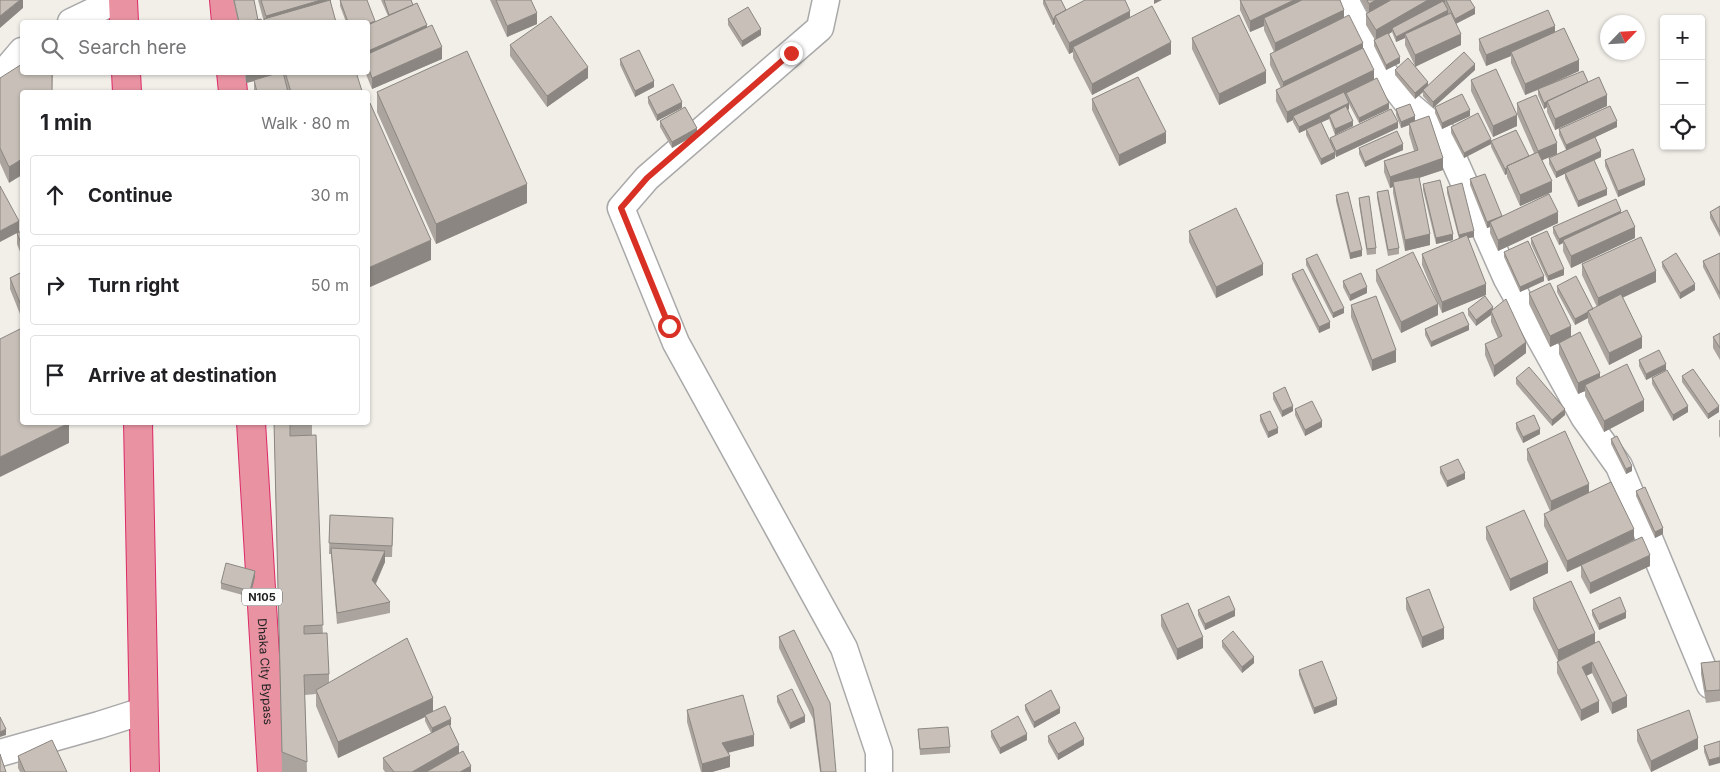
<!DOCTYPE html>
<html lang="en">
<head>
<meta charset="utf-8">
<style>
	body { margin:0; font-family:Inter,sans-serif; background:#f2f2f2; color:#202124 }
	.controls { position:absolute; right:15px; top:15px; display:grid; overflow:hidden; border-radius:5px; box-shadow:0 1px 4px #0004 }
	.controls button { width:45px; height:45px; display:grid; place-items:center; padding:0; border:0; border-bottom:1px solid #e0e0e0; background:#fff; color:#202124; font:25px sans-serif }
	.compass { position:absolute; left:1600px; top:15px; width:45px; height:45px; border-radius:50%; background:#fff; box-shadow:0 1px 4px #0004; rotate:65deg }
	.stop { position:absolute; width:15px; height:15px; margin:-11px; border:4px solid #d93025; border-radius:50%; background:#fff }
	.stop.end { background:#d93025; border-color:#fff; box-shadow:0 1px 5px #0008 }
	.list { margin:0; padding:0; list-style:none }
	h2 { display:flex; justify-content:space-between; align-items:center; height:65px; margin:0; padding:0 20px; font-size:21px }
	h2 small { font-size:16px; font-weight:400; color:#757577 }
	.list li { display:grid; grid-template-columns:32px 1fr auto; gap:15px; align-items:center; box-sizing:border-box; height:80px; margin:0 10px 10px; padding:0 10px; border:1px solid #e0e0e0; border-radius:5px }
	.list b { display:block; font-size:19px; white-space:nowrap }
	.list em { font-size:16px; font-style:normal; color:#757577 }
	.icon { flex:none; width:28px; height:28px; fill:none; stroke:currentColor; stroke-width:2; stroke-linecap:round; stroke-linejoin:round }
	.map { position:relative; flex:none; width:1720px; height:772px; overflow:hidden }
	.search { position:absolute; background:#fff; box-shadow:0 1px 4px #0004; left:20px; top:20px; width:350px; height:55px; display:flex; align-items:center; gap:12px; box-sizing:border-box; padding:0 18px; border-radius:5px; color:#757577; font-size:19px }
	.panel { position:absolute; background:#fff; box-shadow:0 1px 4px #0004; left:20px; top:90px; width:350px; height:335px; border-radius:5px }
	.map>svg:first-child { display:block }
</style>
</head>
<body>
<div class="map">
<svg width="1720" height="772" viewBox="0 0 1720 772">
	<rect width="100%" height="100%" fill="#f2efe9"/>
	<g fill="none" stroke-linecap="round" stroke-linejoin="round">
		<defs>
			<path id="street" d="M826,0L820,28L647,178L621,208L676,343L844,648L879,752V772
				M1345,0L1382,70L1409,105L1442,133L1507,279L1584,417L1619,466L1710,685L1720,684
				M71,22L117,0
				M0,77L22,51
				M0,753L99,725L143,711"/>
			<g id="highway">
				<path d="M123,0L124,22"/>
				<path d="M224,0L226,22"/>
				<path d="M126,72L127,92"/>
				<path d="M231,72L233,92"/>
				<path d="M138,422L145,772"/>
				<path id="s1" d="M251,422L272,772"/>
			</g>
		</defs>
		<!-- street casing -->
		<use href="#street" stroke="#a9a9a9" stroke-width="29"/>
		<!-- highway casing -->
		<use href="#highway" stroke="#dc2a67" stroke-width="30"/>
		<!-- street -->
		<use href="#street" stroke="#fff" stroke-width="26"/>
		<!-- highway -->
		<use href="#highway" stroke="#e892a2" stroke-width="28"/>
	</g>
	<!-- wall -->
	<path fill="#aba49e" d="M233,0H254L258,20L262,22H238Z
		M258,0H331V6L336,22H264Z
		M340,0L375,22L388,16L381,0H411L413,5L427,27L442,59L372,89L365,72H368V22H346L340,6Z
		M490,0H531L537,24L507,37Z
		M1043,0H1061L1066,10L1130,17L1171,54L1092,95L1073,58V52L1069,54L1055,27V24L1053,25L1043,4Z
		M1240,0H1340L1344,18L1363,48L1374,79L1389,109L1359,123L1349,104V109L1348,110L1353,126L1335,135L1329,119L1321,122L1330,141V138L1398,128L1336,157L1335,154V158L1321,165L1306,135V130L1299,133L1293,122V120L1287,123L1276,101V90L1281,88L1270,65V54L1274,52L1264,30V26L1250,32L1240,10Z
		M1361,0H1470L1475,14L1456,24L1461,45L1415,66L1428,86L1475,70L1433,108L1423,96V92L1415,99L1395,75V70L1415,66L1405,45V38L1396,42L1392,32L1389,34L1400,63L1386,70L1374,46V40H1375L1366,25V14L1368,13Z
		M728,19L761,35L742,47L728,25Z
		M1555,32L1579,71L1551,84L1588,82L1607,106L1555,130L1547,112V107L1544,109L1538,95V90L1525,95L1511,63V56L1486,66L1479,50V39Z
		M1192,38L1266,83L1219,105L1192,49Z
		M510,45L588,78L547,107L510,56Z
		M620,59L654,87L635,97L620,65Z
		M22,72H53L52,92H22L9,183L0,163V78Z
		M244,72H271V75L277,73V72H283V76V72H356L362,92H254V81L246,83Z
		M1471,80L1517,126L1493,137L1471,91Z
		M673,84L657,121L648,103V97Z
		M377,92L527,203L436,244L377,112Z
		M1092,99L1166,143L1119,166L1092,110Z
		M1517,103L1557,154L1542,160L1552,192L1520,206L1507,177V174L1505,175L1491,147V141L1529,156L1534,153L1517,114Z
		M1435,107L1470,116L1442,129L1435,113Z
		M1396,109L1415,121L1443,170L1419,178L1430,245L1405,251L1393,193V187L1390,188L1384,172V161L1414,151L1409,134V125L1401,128L1396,115Z
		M660,121L697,134L672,148L660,127Z
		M1451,127L1491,144L1464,158L1451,133Z
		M1617,127L1595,137L1601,157L1586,164L1607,195L1578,207L1565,178V173L1556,178L1549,164V158L1566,150L1559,135V129Z
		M1359,148L1403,150L1365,167L1359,154Z
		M1605,160L1645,185L1618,197L1605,166Z
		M1470,179L1502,216L1558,223L1498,251L1490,233V227L1487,228L1470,185Z
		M1423,184L1453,240L1436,244L1423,190Z
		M1447,187L1474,237L1468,238L1486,295L1442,313L1422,265V254L1459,239L1447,193Z
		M1377,192L1399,248V254L1388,256L1377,198Z
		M1336,195L1362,256L1350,259L1336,201Z
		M1359,198L1376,248V254L1367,255L1359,204Z
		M1720,206V237L1710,218V212Z
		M1621,213L1635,238L1571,268L1563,251V243L1559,245L1553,233V227Z
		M22,231V257L17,244V233Z
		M1189,231L1263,275L1216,298L1189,242Z
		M1531,238L1564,275L1548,281L1531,244Z
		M1504,252L1544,281L1520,292L1504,257Z
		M1720,253V300L1703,267V261Z
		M1306,259L1344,313L1333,318L1306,265Z
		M1662,262L1695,290L1680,299L1662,267Z
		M1582,264L1656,282L1622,298L1642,348L1609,365L1588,322V318L1575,325L1557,292V286L1593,309L1597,307L1582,275Z
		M1376,270L1438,315L1401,333L1376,281Z
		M22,272V319L10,289V278Z
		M1292,274L1330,328L1319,333L1292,279Z
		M1343,281L1367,293L1350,301L1343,287Z
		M1529,293L1571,337L1600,378L1644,411L1604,432L1585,396V391L1578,394L1559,354V343L1550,347L1529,304Z
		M1351,305L1396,362L1372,371L1351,317Z
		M1468,309L1493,310L1526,353L1494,377L1485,355V344L1498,338L1491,322V315L1476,326L1468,315Z
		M1425,329L1469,330L1431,347L1425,335Z
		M1720,333V360L1713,348V337Z
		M1639,360L1666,370L1646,380L1639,366Z
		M1682,376L1719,412L1708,419L1682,382Z
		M1516,378L1565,415L1552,426L1516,384Z
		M1652,378L1688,412L1673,421L1652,384Z
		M1273,393L1293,411L1282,417L1273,399Z
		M1295,409L1322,427L1305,436L1295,415Z
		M1260,415L1278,433L1268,438L1260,421Z
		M1719,420H1720V438L1719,436Z
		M274,422H312V435L323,634L329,674V683L433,712L451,725H450L459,753L471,772H385L383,769V758L431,733L425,721V717L338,758L316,706V694L305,695L307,772H282Z
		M1516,423L1540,434L1523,443L1516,429Z
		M1611,439L1632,471L1626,474L1611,444Z
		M1527,449L1589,493L1634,540L1606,554L1650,566L1590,594L1581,577V566L1567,572L1544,526V514L1550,511L1527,460Z
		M1440,467L1465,479L1447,487L1440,473Z
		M1636,491L1663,534L1655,538L1636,496Z
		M330,515L393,529L392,557H385V562L376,584L390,602V613L337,624L331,554H329Z
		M1486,527L1548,573L1510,591L1486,539Z
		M255,577L250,597L221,589V583Z
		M1406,598L1444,639L1422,648L1406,609Z
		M1533,598L1595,642L1627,707L1612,714L1592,673L1586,676L1599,712L1581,721L1557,673V662L1558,661L1533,609Z
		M1198,610L1235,616L1205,630L1198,615Z
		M1592,610L1626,618L1599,630L1592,615Z
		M1161,615L1203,648L1177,660L1161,626Z
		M794,630L836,772H820L813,719L779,648V637Z
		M1222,641L1254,663L1242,673L1222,647Z
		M1720,661V701L1706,703L1701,674V663Z
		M1299,670L1337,705L1314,714L1299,675Z
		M777,696L805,722L790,729L777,702Z
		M1025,705L1060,713L1034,728L1025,710Z
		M687,710L754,746L728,753L730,767L712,772H701L687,722Z
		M918,729L950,747V753L920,755Z
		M1637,730L1698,749L1651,772L1637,741Z
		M991,731L1027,740L1000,754L991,737Z
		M1048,736L1084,745L1058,760L1048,742Z
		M1720,741L1709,766L1704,752V746Z
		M18,756L67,772H20L18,768Z"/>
	<!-- shaded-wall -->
	<path fill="#8b8681" d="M20,0H23V8L0,28V16Z
		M321,0H331V8L266,22V16Z
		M1154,0H1162L1154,4Z
		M1294,0H1317L1264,18V26L1250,32V21Z
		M1376,0H1397L1369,15V4Z
		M1428,0H1445V2L1393,31L1392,28V32L1376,41V30Z
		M1475,8V14L1455,24V19Z
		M1344,10V21L1275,54V43Z
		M1448,10V16L1405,34V38L1396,42V37Z
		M1130,11V22L1073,47V52L1069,54V43Z
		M537,13V24L507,37V26Z
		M1055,18V24L1053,25V19Z
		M427,25V36L368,63V51Z
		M1555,26V37L1511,52V56L1486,66V55Z
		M761,29V35L742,47V41Z
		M1461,34V45L1415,67V55Z
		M1171,42V54L1092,95V84Z
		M1363,43V55L1283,93V82Z
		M442,47V59L372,89V78Z
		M1400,57V63L1386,70V65Z
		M1579,60V71L1525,95V84Z
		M1475,64V70L1433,108V102Z
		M588,67V78L547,107V96Z
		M1374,70V81L1346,93V94L1295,119L1293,116V120L1287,123V112Z
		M1266,71V83L1219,105V94Z
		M246,72H271V77L246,83Z
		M654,81V87L635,97V91Z
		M1428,82V88L1423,90V92L1415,99V93Z
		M1607,95V106L1555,130V119Z
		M682,102V108L657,121V115Z
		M1547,102V107L1544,109V103Z
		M1349,103V109L1330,118L1329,115V119L1299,133V127Z
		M1389,103V109L1359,123V118Z
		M1470,110V116L1442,129V123Z
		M1517,115V126L1493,137V126Z
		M1415,116V122L1409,123V125L1401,128V122Z
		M1353,121V126L1335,135V129Z
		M1617,121V127L1566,151V145Z
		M1398,122V128L1336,157V151Z
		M697,128V134L672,148V142Z
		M1166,132V143L1119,166V155Z
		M1491,139V144L1464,158V153Z
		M1557,143V154L1538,162V151Z
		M1403,144V150L1365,167V162Z
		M1601,151V157L1556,178V172Z
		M1335,152V158L1321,165V159Z
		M1443,158V170L1394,186L1393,182V187L1390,188V177Z
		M22,159V175L9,183V167Z
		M1507,168V174L1505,175V169Z
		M1645,180V185L1618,197V191Z
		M1552,181V192L1520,206V195Z
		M527,184V203L436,244V224Z
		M1607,189V195L1578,207V201Z
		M1621,211V216L1563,240V243L1559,245V239Z
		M1558,212V223L1498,251V240Z
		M1502,216L1490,222V227L1487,228V222Z
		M19,221V232L0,242V231Z
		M1635,227V238L1571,268V256Z
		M1474,231V237L1459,240V235Z
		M1430,234V245L1405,251V240Z
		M1453,234V240L1436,244V238Z
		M431,240V260L368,288V268Z
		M1362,250V256L1350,259V253Z
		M1263,264V275L1216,298V287Z
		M1564,269V275L1548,281V276Z
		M1656,271V282L1598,309V298Z
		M1544,276V281L1520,292V287Z
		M1486,284V295L1442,313V302Z
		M1695,284V290L1680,299V293Z
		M1367,287V293L1350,301V295Z
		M1438,304V315L1401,333V322Z
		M1493,307V313L1491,311V315L1476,326V320Z
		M1344,308V313L1333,318V313Z
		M1588,312V318L1575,325V319Z
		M1330,322V328L1319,333V327Z
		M1469,325V330L1431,347V342Z
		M1571,326V337L1550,347V336Z
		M1642,337V348L1609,365V353Z
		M1526,342V353L1494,377V366Z
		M1396,350V362L1372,371V360Z
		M1666,364V370L1646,380V374Z
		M1600,373V384L1585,385V391L1578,394V383Z
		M1644,400V411L1604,432V421Z
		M1293,406V411L1282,417V411Z
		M1688,406V412L1673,421V415Z
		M1719,406V412L1708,419V414Z
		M1565,409V415L1552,426V420Z
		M1322,421V427L1305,436V430Z
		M69,423V443L0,477V457Z
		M1278,428V433L1268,438V432Z
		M1540,429V434L1523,443V437Z
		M1632,466V471L1626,474V469Z
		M1465,473V479L1447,487V481Z
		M1589,484V495L1551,512V501Z
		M1663,528V534L1655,538V532Z
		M1634,529V540L1567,572V561Z
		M385,551V562L372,591V580Z
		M1650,555V566L1590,594V583Z
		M1548,562V573L1510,591V579Z
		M255,571V577L250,597V591Z
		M1235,610V616L1205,630V624Z
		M1626,612V618L1599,630V624Z
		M1444,628V639L1422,648V637Z
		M1595,633V644L1558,661V650Z
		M1203,637V648L1177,660V649Z
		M1254,657V663L1242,673V667Z
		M1592,662V673L1582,678V667Z
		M1627,696V707L1612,714V703Z
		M433,698V713L425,715V717L338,758V742Z
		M1337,699V705L1314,714V708Z
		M1599,701V712L1581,721V710Z
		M1060,708V713L1034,728V722Z
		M805,716V722L790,729V723Z
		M451,719V725L432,734V728Z
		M6,729V735L0,737V732Z
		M1027,734V740L1000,754V748Z
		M754,735V746L722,754V743Z
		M1698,738V749L1651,772V761Z
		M1084,739V745L1058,760V754Z
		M459,745V756L431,772H412Z
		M730,756V767L712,772H702V764Z
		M1720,757V763L1709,766V760Z
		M471,766V772H460Z"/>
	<!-- building -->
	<path fill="#c7bfb8" stroke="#8b8681" d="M0,0H20L0,16Z
		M234,0H254L258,20L247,22H239Z
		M261,0H321L266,16Z
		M330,0L336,22H265L264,19Z
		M340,0H367L375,21L368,24V22H348Z
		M384,0H411L413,5L389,15Z
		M496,0H531L537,13L507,26Z
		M1044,0H1061L1066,10L1055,16V18L1053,19Z
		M1085,0H1125L1130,11L1069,43L1055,16Z
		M1240,0H1294L1250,21Z
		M1302,0H1340L1344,10L1275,43L1264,18Z
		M1367,0H1376L1369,4Z
		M1391,0H1428L1376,30L1366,14Z
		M1446,0H1470L1475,8L1455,19Z
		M1443,1L1448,10L1396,37L1392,28Z
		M417,3L427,25L368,51V25Z
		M1152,6L1171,42L1092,84L1073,47Z
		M748,7L761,29L742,41L728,19Z
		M1548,10L1555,26L1486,55L1479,39Z
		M1451,13L1461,34L1415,55L1405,34Z
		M1239,15L1266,71L1219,94L1192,38Z
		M1349,15L1363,43L1283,82L1270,54Z
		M551,16L588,67L547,96L510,45Z
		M261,19L262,22H247Z
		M432,25L442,47L372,78L368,66V54Z
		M1564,28L1579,60L1525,84L1511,52Z
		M1388,33L1400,57L1386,65L1374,40Z
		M1363,48L1374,70L1287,112L1276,90Z
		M639,50L654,81L635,91L620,59Z
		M467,51L527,184L436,224L377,92Z
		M1464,52L1475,64L1433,102L1423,90Z
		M1408,58L1428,82L1415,93L1395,70Z
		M22,64V72H52V92H22V159L9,167L0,148V78Z
		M1496,69L1517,115L1493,126L1471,80Z
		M1583,71L1588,82L1544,103L1538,89Z
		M281,72H283L288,92H257L254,80Z
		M285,72H356L362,91L356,92H291Z
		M1138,77L1166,132L1119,155L1092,99Z
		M1599,77L1607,95L1555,119L1547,101Z
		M1377,78L1389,103L1359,118L1346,93Z
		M673,84L682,102L657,115L648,97Z
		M1344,92L1349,103L1299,127L1293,116Z
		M1462,94L1470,110L1442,123L1435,107Z
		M1536,95L1557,143L1538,151L1517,103Z
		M370,103L431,240L368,268V104Z
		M1410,104L1415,116L1401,122L1396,109Z
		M1346,106L1353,121L1335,129L1329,115Z
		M1610,106L1617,121L1566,145L1559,129Z
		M685,107L697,128L672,142L660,121Z
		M1391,109L1398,122L1336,151L1330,138Z
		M1478,113L1491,139L1464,153L1451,127Z
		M1429,116L1443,158L1390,177L1384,161L1418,150L1409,123Z
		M1321,122L1335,152L1321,159L1306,129Z
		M1516,130L1529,156L1507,166V168L1505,169L1491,141Z
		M1397,131L1403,144L1365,162L1359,148Z
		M1595,137L1601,151L1556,172L1549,158Z
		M1633,149L1645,180L1618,191L1605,160Z
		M1538,152L1552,181L1520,195L1507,166Z
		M1594,160L1607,189L1578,201L1565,173Z
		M1485,174L1502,216L1487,222L1470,179Z
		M1419,177L1430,234L1405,240L1393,182Z
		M1440,180L1453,234L1436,238L1423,184Z
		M1462,183L1474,231L1459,235L1447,187Z
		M0,186L19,221L0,231Z
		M1388,190L1399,248L1388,250L1377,192Z
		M1348,192L1362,250L1350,253L1336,195Z
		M1549,194L1558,212L1498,240L1490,222Z
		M1369,196L1376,248L1367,249L1359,198Z
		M1616,199L1621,211L1559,239L1553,227Z
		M1720,206V232L1710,212Z
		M1236,208L1263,264L1216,287L1189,231Z
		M1627,210L1635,227L1571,256L1563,240Z
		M22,231V246L17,233Z
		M1547,231L1564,269L1548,276L1531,238Z
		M1467,235L1486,284L1442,302L1422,254Z
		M1641,237L1656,271L1598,298L1582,264Z
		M1528,241L1544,276L1520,287L1504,252Z
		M1413,252L1438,304L1401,322L1376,270Z
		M1676,253L1695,284L1680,293L1662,262Z
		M1720,253V294L1703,261Z
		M1317,254L1344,308L1333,313L1306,259Z
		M1303,269L1330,322L1319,327L1292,274Z
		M22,272V308L10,278Z
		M1361,273L1367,287L1350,295L1343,281Z
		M1576,276L1593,309L1588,311V312L1575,319L1557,286Z
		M1550,283L1571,326L1550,336L1529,293Z
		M1621,294L1642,337L1609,353L1588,311Z
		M1376,296L1396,350L1372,360L1351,305Z
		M1485,296L1493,307L1476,320L1468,309Z
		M1506,299L1526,342L1494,366L1485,344L1502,336L1491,311Z
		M1463,312L1469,325L1431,342L1425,329Z
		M22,328V422L69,423L0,457V339Z
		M1580,332L1600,373L1578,383L1559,343Z
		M1720,333V348L1713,337Z
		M1659,350L1666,364L1646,374L1639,360Z
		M1627,364L1644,400L1604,421L1585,385Z
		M1529,367L1565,409L1552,420L1516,378Z
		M1693,369L1719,406L1708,414L1682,376Z
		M1667,370L1688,406L1673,415L1652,378Z
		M1285,387L1293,406L1282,411L1273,393Z
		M1312,401L1322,421L1305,430L1295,409Z
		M1270,411L1278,428L1268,432L1260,415Z
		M1534,415L1540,429L1523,437L1516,423Z
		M274,422H303L290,423V436L316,435L323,625L304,626V634L327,633L329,674L304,675L307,762L282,752Z
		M1565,431L1589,484L1551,501L1527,449Z
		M1617,436L1632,466L1626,469L1611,439Z
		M1458,459L1465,473L1447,481L1440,467Z
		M1611,482L1634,529L1567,561L1544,514Z
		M1645,487L1663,528L1655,532L1636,491Z
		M1524,510L1548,562L1510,579L1486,527Z
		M330,515L393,518L392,546L329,543Z
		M1642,537L1650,555L1590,583L1581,565Z
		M331,548L385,551L372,580L390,602L337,613Z
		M226,563L255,571L250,591L221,583Z
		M1571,581L1595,633L1558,650L1533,598Z
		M1429,589L1444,628L1422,637L1406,598Z
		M1229,596L1235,610L1205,624L1198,610Z
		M1620,597L1626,612L1599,624L1592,610Z
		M1188,603L1203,637L1177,649L1161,615Z
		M794,630L830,703L836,772H821L813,708L779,637Z
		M1233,631L1254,657L1242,667L1222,641Z
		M407,638L433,698L338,742L316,690Z
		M1599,641L1627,696L1612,703L1592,662L1582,667L1599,701L1581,710L1557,662Z
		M1322,661L1337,699L1314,708L1299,670Z
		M1720,661V690L1706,691L1701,663Z
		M792,689L805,716L790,723L777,696Z
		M1051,690L1060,708L1034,722L1025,705Z
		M743,695L754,735L722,743L730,756L702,764L687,710Z
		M445,706L451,719L432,728L425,715Z
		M1689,710L1698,738L1651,761L1637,730Z
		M1018,716L1027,734L1000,748L991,731Z
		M0,717L6,729L0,732Z
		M1075,722L1084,739L1058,754L1048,736Z
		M449,724L459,745L412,772H394L383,758Z
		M948,727L950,747L920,749L918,729Z
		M52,740L67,772H25L18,756Z
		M1720,741V757L1709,760L1704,746Z
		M463,751L471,766L460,772H426Z
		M0,754L6,772H0Z"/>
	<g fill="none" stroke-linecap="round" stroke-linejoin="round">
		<!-- route -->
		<path stroke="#d93025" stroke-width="6" d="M669,326L621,208L647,178L791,53"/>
	</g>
	<g text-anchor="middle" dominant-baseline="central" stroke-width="5" stroke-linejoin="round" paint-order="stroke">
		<!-- shield labels -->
		<rect fill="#fff" stroke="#646464" stroke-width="1" x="242" y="588.5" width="40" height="17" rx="4"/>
		<g font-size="11" font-weight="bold" fill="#222">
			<text x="262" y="597">N105</text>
		</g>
		<!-- street labels -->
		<g font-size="12" fill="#222" stroke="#fff">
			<text stroke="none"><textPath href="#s1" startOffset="250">Dhaka City Bypass</textPath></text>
		</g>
	</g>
</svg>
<div class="controls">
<button>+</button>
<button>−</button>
<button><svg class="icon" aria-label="locate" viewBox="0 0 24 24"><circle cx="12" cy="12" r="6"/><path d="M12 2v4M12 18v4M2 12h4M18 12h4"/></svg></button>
</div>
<svg class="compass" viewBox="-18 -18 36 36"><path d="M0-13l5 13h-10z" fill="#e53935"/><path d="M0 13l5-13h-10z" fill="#757577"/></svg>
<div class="stop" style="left:669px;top:326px"></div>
<div class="stop end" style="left:791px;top:53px"></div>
<div class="search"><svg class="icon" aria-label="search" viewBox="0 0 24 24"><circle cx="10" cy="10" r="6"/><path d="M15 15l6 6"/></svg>Search here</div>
<section class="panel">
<h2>1 min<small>Walk · 80 m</small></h2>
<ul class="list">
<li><svg class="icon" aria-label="ahead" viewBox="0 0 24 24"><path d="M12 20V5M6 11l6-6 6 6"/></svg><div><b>Continue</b></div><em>30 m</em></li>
<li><svg class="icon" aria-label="right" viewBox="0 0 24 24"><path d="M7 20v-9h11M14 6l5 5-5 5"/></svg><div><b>Turn right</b></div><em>50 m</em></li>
<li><svg class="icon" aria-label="arrive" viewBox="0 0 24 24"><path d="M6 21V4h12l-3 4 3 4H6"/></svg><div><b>Arrive at destination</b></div></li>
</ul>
</section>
</div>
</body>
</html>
